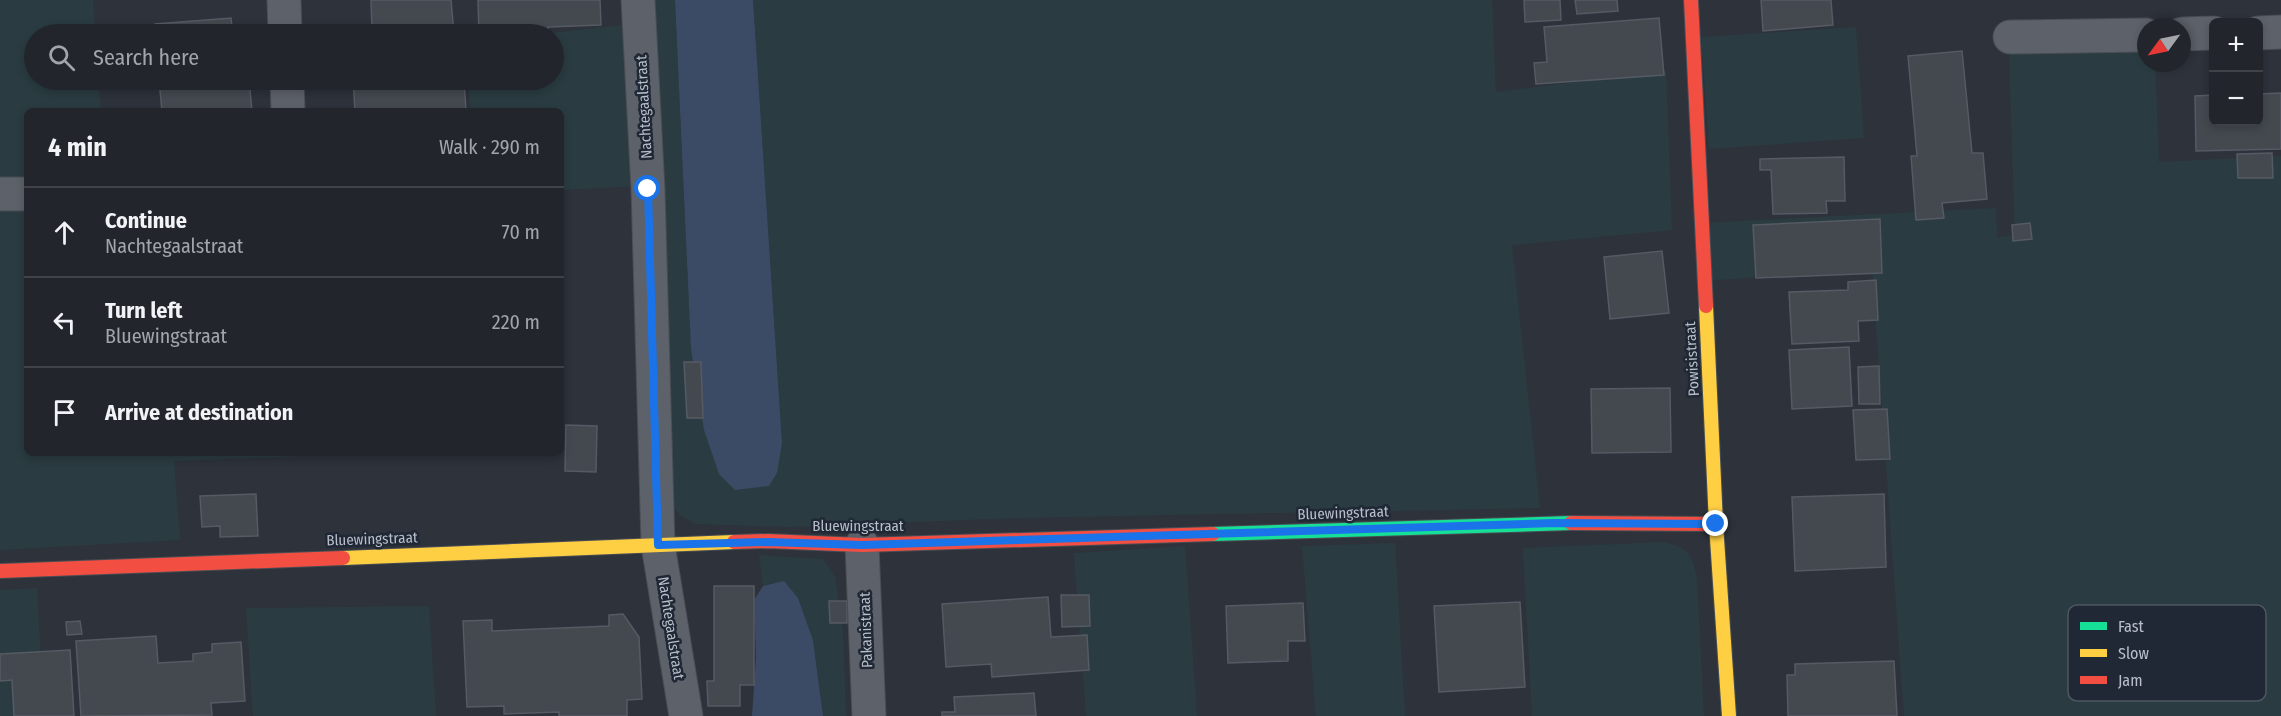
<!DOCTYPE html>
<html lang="en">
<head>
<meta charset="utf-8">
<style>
	body { margin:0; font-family:"Fira Sans Condensed",sans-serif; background:#2a2e34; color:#f1f3f6 }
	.controls { position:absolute; right:18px; top:18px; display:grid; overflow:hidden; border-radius:9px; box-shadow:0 3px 9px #0003 }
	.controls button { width:54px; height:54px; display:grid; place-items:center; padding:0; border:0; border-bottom:2px solid #3f4348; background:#22262c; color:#f1f3f6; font:30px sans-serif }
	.compass { position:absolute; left:2137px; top:18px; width:54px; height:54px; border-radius:50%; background:#22262c; box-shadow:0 3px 9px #0003; rotate:237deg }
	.stop { position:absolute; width:18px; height:18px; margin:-14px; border:4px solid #1a73e8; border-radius:50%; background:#fff }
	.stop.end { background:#1a73e8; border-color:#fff; box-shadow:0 2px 6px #0008 }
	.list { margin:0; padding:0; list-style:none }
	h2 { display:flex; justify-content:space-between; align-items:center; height:78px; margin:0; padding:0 24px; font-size:26px }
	h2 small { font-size:20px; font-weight:400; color:#a2a5a9 }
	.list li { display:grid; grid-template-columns:39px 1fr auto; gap:18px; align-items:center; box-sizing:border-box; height:90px; padding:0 24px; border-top:2px solid #3f4348 }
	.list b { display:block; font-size:22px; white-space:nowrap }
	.list p { margin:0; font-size:20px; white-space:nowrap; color:#a2a5a9 }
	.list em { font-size:20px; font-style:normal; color:#a2a5a9 }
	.icon { flex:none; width:33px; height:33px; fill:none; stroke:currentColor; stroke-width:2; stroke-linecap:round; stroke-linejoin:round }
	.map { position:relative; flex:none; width:2281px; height:716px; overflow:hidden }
	.search { position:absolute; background:#22262c; box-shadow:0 3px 9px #0003; left:24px; top:24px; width:540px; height:66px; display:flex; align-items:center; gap:15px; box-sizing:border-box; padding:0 21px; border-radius:33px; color:#a2a5a9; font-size:22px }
	.panel { position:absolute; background:#22262c; box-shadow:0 3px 9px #0003; left:24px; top:108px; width:540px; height:348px; border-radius:9px }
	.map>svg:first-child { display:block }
</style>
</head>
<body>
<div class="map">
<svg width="2281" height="716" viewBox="0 0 2281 716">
	<rect width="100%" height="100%" fill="#2d323b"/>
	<!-- green -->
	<path fill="#2a3c41" d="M0,0H93L95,34H34V80H98L101,111H27V183L0,185Z
		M650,0H675L691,349L782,443L753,0H1492L1496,92L1666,71L1672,230L1512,245L1540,508L1017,518L788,527L696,524L680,515L669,502Z
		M631,24L642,186L561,190V111H470L468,80H554V34H543Z
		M1856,27L1864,138L1709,149L1701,37Z
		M2146,47V63H2155L2159,162L2281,156V716H1904L1872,268L1706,281L1702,223L1996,208L1997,237L2015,236L2009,51Z
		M0,202H27V453H304V456L174,461L180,540L0,550Z
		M1663,542C1689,548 1693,554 1697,580L1704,716H1532L1523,548Z
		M1395,543L1405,716H1316L1302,546Z
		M1185,546L1197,716H1086L1074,553Z
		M759,555L823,559L835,577L843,630L846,716H823L813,640L798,598L784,582L763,586Z
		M37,588L44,716H0V590Z
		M429,606L436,716H253L246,608Z"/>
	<!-- water -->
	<path fill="#3c4b65" d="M675,0H753L782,443L777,473L769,486L735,490L719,474L704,430L691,349Z
		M784,581L798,598L813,640L823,716H752L756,658L754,600L763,586Z"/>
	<!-- building -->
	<path fill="#444950" stroke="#555a63" stroke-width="1.5" d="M371,0H451L454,34H389L388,29L372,30Z
		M478,0H600L601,25L548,27V34H479Z
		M1524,0H1560L1561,20L1525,22Z
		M1575,0H1617L1618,11L1577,14Z
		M1761,0H1831L1833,25L1763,31Z
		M231,18L233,34H156L155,24Z
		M1659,18L1664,75L1536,84L1534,63L1547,62L1544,27Z
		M1962,51L1972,153H1983L1987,199L1942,203L1944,218L1916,220L1911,156H1917L1908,56Z
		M159,80H249L252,111H162Z
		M353,80H464L466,111H355Z
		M2281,93V149L2196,151L2195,96L2214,95V122H2258V94Z
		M2272,153L2273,178H2238L2237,154Z
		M1844,157L1845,201H1826L1827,213L1773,214L1771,170H1760V159Z
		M1880,219L1882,273L1756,278L1753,225Z
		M2030,223L2032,239L2013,241L2012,225Z
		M1662,251L1669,313L1610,319L1604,257Z
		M1876,280L1878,320L1858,321L1859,341L1792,344L1789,292L1848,290V282Z
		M1849,347L1852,406L1792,409L1789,350Z
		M684,362H701L703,418H687Z
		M1879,366L1880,404H1859L1858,367Z
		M1670,388L1671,452L1592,453L1591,389Z
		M1887,409L1890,459L1856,460L1853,410Z
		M566,425L597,426L596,472L565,471Z
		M256,494L258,536L220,537V526L202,527L200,496Z
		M1884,494L1886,567L1795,571L1792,497Z
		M714,586H754V685H740V706H708L707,681H714Z
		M1061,595H1089L1090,626L1062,627Z
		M1048,597L1051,637L1087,635L1089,670L992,677L991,664L946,667L942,604Z
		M829,601H847V623H830Z
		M1520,602L1525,687L1439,692L1434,606Z
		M1303,603L1305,641H1288V661L1228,663L1226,606Z
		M623,614L639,637L642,699L627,700V716H559V712L504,714V706L467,707L463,621L492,620V631L609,626V615Z
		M80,621L82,634L67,635L66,622Z
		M156,636L158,663L193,661V654L212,652V644L241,642L245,701L211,703L212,715L81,716L76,641Z
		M70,650L74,716H14L12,680L0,681V654Z
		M1894,661L1897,716H1788L1787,675H1795V664Z
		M1034,693L1036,716H942V712H955L954,697Z"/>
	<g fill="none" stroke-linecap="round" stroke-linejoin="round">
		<defs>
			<path id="street" d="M284,0L285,34
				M638,0L648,189L658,545L686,716
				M2258,33L2281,32
				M2182,34L2214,33
				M2010,37L2146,35
				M287,80L288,111
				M0,194H27
				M862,545L869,716"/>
			<path id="fast" d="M1213,534L1571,523"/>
			<path id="slow" d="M1706,306L1716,524L1729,716
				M343,558L734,542"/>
			<path id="jam" d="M1691,0L1706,306
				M1571,523L1716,524
				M734,542L768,541L862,545L1213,534
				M0,571L343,558"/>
		</defs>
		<!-- street casing -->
		<use href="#street" stroke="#494d53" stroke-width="35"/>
		<!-- fast casing -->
		<use href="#fast" stroke="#494d53" stroke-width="16"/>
		<!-- slow casing -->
		<use href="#slow" stroke="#494d53" stroke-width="16"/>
		<!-- jam casing -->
		<use href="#jam" stroke="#494d53" stroke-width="16"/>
		<!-- street -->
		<use href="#street" stroke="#5d6169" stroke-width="33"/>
		<!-- fast -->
		<use href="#fast" stroke="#16e098" stroke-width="14"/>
		<!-- slow -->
		<use href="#slow" stroke="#ffcf43" stroke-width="14"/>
		<!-- jam -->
		<use href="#jam" stroke="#f24e42" stroke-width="14"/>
	</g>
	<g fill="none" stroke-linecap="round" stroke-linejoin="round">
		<!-- route -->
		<path stroke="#1a73e8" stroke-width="8" d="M648,189L658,545L768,542L862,545L1554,523L1716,524"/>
	</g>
	<g text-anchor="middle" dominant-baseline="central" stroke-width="5" stroke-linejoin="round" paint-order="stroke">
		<!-- street labels -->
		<g font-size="15" fill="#b8bfcb" stroke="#202836">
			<text transform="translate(644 107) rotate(-93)">Nachtegaalstraat</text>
			<text transform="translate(1692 359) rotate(-93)">Powisistraat</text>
			<text transform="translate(1343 513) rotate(-2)">Bluewingstraat</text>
			<text x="858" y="526">Bluewingstraat</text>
			<text transform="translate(372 539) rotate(-2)">Bluewingstraat</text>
			<text transform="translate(671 628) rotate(81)">Nachtegaalstraat</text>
			<text transform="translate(866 630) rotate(-92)">Pakanistraat</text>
		</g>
	</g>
	<!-- legend -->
	<rect x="2068" y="605" width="198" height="96" rx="9" fill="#202836" stroke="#4e5563" stroke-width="1.5"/>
	<rect x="2080" y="622" width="27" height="8" fill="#16e098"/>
	<rect x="2080" y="649" width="27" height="8" fill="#ffcf43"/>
	<rect x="2080" y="676" width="27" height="8" fill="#f24e42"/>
	<g font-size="16" fill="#b8bfcb">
		<text x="2118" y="632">Fast</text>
		<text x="2118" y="659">Slow</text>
		<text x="2118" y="686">Jam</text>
	</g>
</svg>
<div class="controls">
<button>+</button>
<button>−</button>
</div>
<svg class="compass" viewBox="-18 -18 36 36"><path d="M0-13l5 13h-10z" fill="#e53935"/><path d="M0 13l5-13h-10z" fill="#a2a5a9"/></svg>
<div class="stop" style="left:648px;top:189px"></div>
<div class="stop end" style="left:1716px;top:524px"></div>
<div class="search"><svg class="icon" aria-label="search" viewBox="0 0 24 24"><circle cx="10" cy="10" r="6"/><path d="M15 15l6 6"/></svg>Search here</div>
<section class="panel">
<h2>4 min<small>Walk · 290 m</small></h2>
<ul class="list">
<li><svg class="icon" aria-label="ahead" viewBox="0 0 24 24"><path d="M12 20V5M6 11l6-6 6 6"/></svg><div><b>Continue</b><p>Nachtegaalstraat</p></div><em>70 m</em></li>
<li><svg class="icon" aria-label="left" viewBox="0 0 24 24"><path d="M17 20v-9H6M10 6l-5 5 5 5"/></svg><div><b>Turn left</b><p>Bluewingstraat</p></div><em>220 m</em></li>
<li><svg class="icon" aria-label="arrive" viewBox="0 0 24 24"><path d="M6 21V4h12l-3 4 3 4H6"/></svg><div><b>Arrive at destination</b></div></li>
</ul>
</section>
</div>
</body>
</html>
